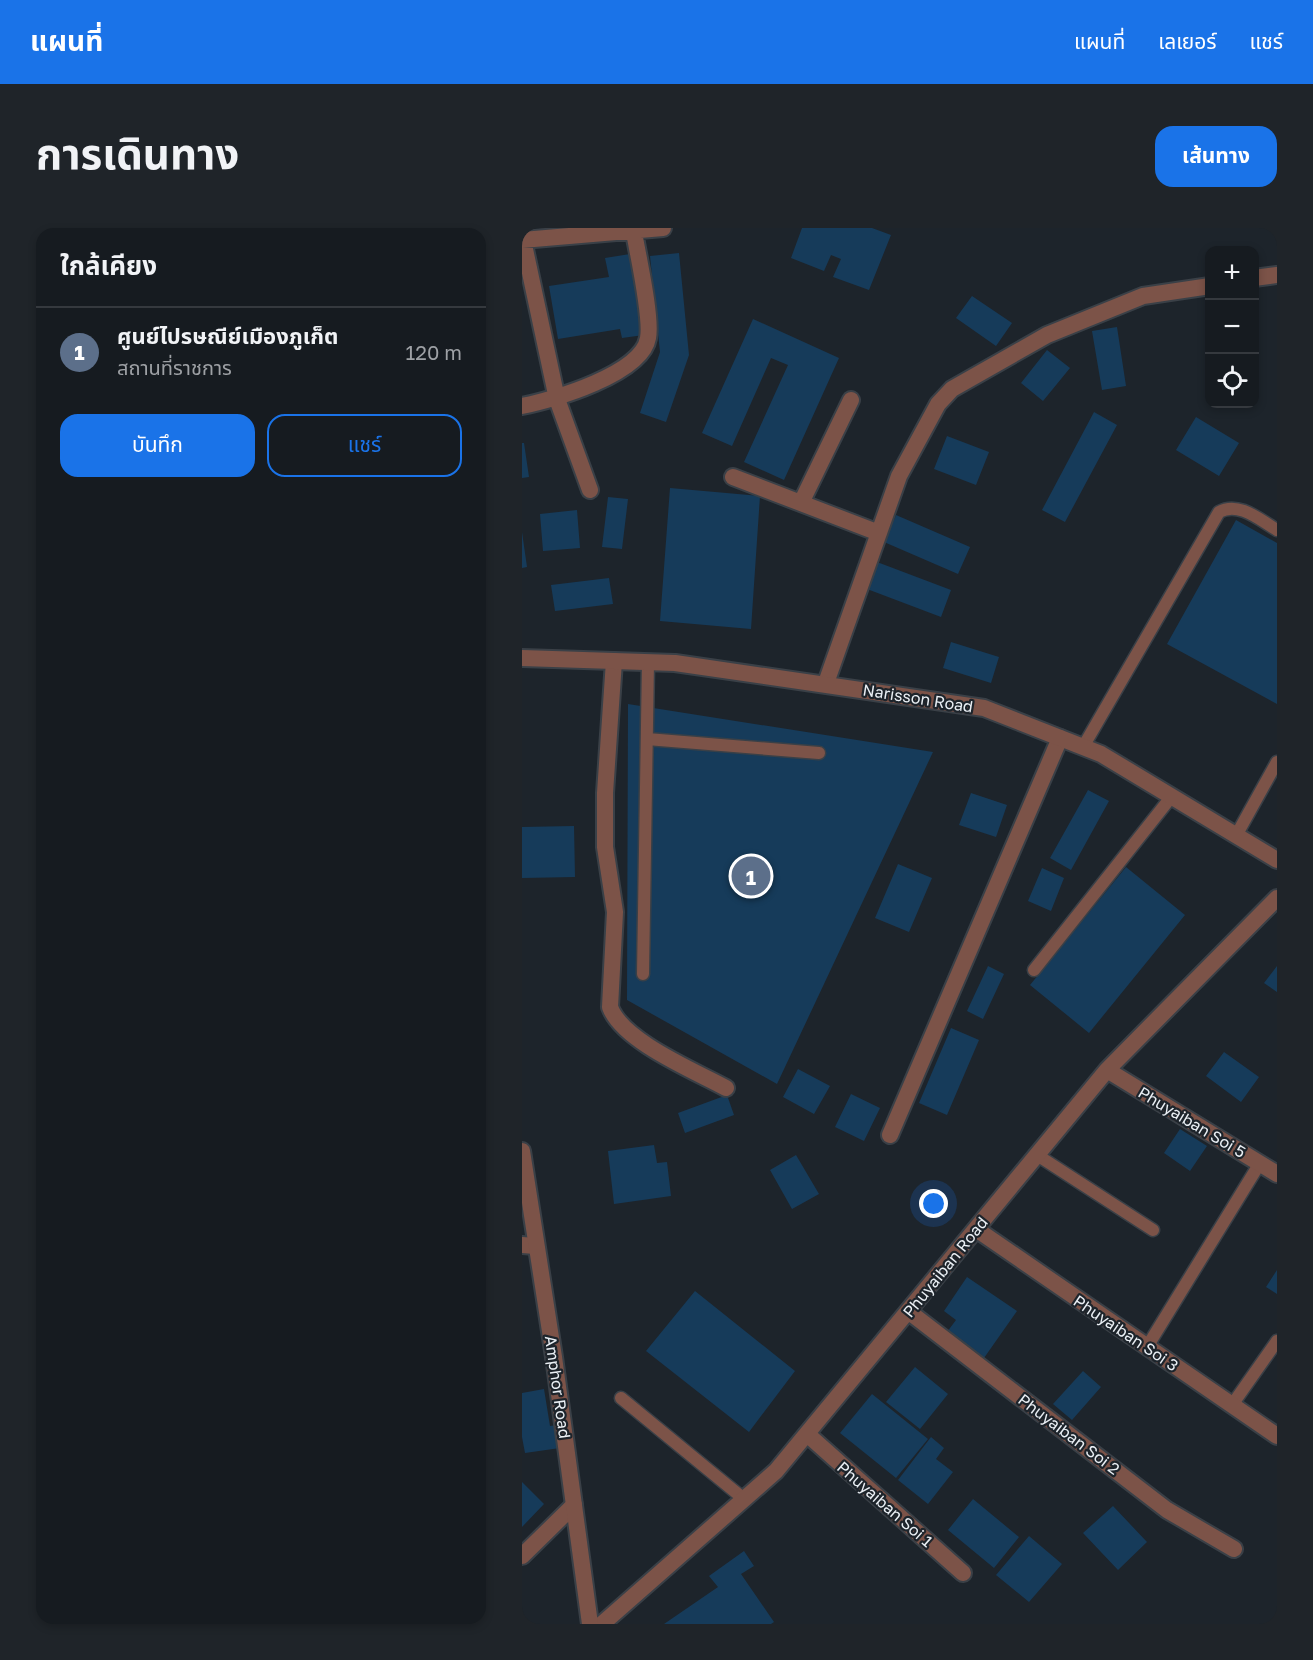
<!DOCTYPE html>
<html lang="th">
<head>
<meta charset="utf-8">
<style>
	body { margin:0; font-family:"Golos Text","Noto Sans Thai",sans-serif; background:#1f2429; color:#f1f3f6 }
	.controls { position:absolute; right:18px; top:18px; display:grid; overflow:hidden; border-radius:12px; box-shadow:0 3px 9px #0003 }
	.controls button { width:54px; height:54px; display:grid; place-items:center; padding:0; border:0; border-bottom:2px solid #35393e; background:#161b20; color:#f1f3f6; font:30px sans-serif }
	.you { position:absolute; left:412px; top:976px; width:21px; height:21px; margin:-15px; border:4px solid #fff; border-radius:50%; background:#1a73e8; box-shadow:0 0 0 9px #1a73e833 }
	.badge { display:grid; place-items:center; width:39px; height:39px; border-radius:50%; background:#1a73e8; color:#fff; font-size:20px; font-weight:700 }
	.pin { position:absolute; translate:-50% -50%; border:3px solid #fff; box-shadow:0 2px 6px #0006 }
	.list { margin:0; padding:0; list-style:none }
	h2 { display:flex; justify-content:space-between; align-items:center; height:78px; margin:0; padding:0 24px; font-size:26px }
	h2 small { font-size:20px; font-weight:400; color:#9ea1a5 }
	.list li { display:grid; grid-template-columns:39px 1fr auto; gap:18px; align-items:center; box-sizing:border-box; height:90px; padding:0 24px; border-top:2px solid #35393e }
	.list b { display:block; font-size:22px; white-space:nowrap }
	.list p { margin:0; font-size:20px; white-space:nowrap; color:#9ea1a5 }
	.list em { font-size:20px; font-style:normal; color:#9ea1a5 }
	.actions { display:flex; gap:12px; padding:18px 24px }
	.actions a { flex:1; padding:14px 0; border:2px solid #1a73e8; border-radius:18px; text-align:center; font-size:21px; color:#1a73e8 }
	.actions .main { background:#1a73e8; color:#fff }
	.icon { flex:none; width:33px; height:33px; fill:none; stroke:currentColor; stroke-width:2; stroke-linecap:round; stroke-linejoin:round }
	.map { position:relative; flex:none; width:755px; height:1396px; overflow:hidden; border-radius:18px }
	header { display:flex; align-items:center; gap:36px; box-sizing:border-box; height:84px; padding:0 30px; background:#1a73e8; color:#fff }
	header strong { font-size:28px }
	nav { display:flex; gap:33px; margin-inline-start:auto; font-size:21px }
	.intro { display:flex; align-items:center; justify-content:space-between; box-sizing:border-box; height:144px; padding:0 36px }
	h1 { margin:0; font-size:42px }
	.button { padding:15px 27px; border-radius:18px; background:#1a73e8; color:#fff; font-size:21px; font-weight:700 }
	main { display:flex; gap:36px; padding:0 36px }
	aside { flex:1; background:#161b20; border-radius:18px; box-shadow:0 3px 9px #0003 }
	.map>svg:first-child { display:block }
</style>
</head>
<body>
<header>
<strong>แผนที่</strong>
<nav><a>แผนที่</a><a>เลเยอร์</a><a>แชร์</a></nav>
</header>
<div class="intro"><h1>การเดินทาง</h1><a class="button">เส้นทาง</a></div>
<main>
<aside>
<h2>ใกล้เคียง<small></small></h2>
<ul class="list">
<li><span class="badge" style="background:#5c6f8a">1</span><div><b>ศูนย์ไปรษณีย์เมืองภูเก็ต</b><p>สถานที่ราชการ</p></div><em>120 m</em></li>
</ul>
<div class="actions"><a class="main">บันทึก</a><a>แชร์</a></div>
</aside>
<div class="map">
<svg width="755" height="1396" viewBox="0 0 755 1396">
	<rect width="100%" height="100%" fill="#1d242b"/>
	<!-- building -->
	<path fill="#163b5a" d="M280,0H350L369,7L347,62L311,49L319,31L309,27L302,43L269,30Z
		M157,25L167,127L144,194L118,185L138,124L128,28Z
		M108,26L122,107L100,110L98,101L36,111L27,58L87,49L83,30Z
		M450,68L490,95L474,118L434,90Z
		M231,91L317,130L262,252L222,234L266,137L249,130L210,218L180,205Z
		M595,99L604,158L580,162L570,103Z
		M525,122L548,140L521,173L499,155Z
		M572,184L595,197L543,294L520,282Z
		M674,189L717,215L697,248L654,222Z
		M425,208L467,224L454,257L412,241Z
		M0,215H2L7,249L0,250Z
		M148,260L238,268L229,401L138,393Z
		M86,269L106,271L100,321L80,319Z
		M55,282L58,320L21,323L18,286Z
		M374,287L448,319L436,346L362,314Z
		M714,292L755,315V476L645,416Z
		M0,304L5,339L0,340Z
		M355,334L429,362L419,389L345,361Z
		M87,350L91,376L33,383L29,357Z
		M429,414L477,429L469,455L421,440Z
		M106,476L411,524L255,856L105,772Z
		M566,562L587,573L549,642L528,630Z
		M449,565L485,577L474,609L437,597Z
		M52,598L53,649L0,650V599Z
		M376,636L410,650L387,704L353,690Z
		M604,639L663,687L567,805L508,757Z
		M520,640L542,650L529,683L506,673Z
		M466,738L482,746L461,791L445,783Z
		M755,738V764L742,755Z
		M429,800L457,812L425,887L397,875Z
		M702,824L737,849L719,874L684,848Z
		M276,841L308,858L292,886L261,869Z
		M329,866L358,880L342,913L313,899Z
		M205,867L212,887L163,905L156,885Z
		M658,901L685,918L668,943L642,925Z
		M132,917L135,935L145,934L149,968L92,976L86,923Z
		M274,927L297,966L270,981L248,942Z
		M755,1042V1066L744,1059Z
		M445,1049L495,1083L462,1130L425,1104L434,1092L422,1083Z
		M173,1063L273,1143L227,1204L124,1123Z
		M393,1139L426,1166L398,1201L364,1174Z
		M561,1143L579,1159L550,1192L531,1176Z
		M22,1161L28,1198L35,1197L38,1220L3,1225L0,1209V1165Z
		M350,1166L406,1211L374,1250L318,1205Z
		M409,1209L422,1220L414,1231L431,1244L406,1276L376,1252Z
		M0,1254L22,1276L0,1299Z
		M451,1271L497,1309L472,1340L426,1302Z
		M591,1278L625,1314L596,1342L561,1305Z
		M507,1308L540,1336L507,1374L474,1347Z
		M222,1323L232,1338L219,1346L252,1394L249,1396H142L196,1359L187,1348Z"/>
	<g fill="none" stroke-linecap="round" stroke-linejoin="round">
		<defs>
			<path id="service" d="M125,511L297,525
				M561,519L697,284C717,273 738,292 755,302
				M715,606L755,534
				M512,742L650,568
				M121,746L126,434
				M515,927L631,1002
				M625,1119L738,935
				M99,1170L222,1271
				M710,1177L755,1113"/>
			<path id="minor" d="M0,12L141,0
				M1,12L35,171L68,262
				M732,50L755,47
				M0,178C31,172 120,146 126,110C130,89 116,28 112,4
				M211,249L357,305
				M279,275L329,172
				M92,433L83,565V619L93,684L88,779C100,813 173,843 204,860
				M304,455L377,248L416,176L430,161L525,107L621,68L688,58
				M585,842L755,946
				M368,907L538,510
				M454,1001L755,1208
				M0,1017L13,1018
				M386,1083L645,1282L712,1321
				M285,1206L441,1345
				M0,1328L52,1277
				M80,1396L254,1243L585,842L755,670"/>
			<path id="tertiary" d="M0,430L153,435L462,480L579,526L755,632
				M0,923L32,1129L68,1396"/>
		</defs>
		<!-- service casing -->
		<use href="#service" stroke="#3a4047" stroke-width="15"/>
		<!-- minor casing -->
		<use href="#minor" stroke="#3a4047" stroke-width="20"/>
		<!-- tertiary casing -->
		<use href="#tertiary" stroke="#3a4047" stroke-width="20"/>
		<!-- service -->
		<use href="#service" stroke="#7c5348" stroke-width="12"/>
		<!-- minor -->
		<use href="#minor" stroke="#7c5348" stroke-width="16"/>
		<!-- tertiary -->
		<use href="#tertiary" stroke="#7c5348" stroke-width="16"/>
	</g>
	<g text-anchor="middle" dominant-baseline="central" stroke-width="4.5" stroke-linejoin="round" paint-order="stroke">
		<!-- street labels -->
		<g font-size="16" fill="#eaeff4" stroke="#1d242b">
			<text transform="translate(396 470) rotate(9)">Narisson Road</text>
			<text transform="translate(670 894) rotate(31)">Phuyaiban Soi 5</text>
			<text transform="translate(423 1039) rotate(-51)">Phuyaiban Road</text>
			<text transform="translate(604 1105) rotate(34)">Phuyaiban Soi 3</text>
			<text transform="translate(36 1159) rotate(82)">Amphor Road</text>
			<text transform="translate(547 1206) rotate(37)">Phuyaiban Soi 2</text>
			<text transform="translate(363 1276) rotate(41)">Phuyaiban Soi 1</text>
		</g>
	</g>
</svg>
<div class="controls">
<button>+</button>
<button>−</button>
<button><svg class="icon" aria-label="locate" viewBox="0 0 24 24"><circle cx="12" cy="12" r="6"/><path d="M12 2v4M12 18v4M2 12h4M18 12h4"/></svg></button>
</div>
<div class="you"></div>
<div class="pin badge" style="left:229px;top:648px;background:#5c6f8a">1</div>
</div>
</main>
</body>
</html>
